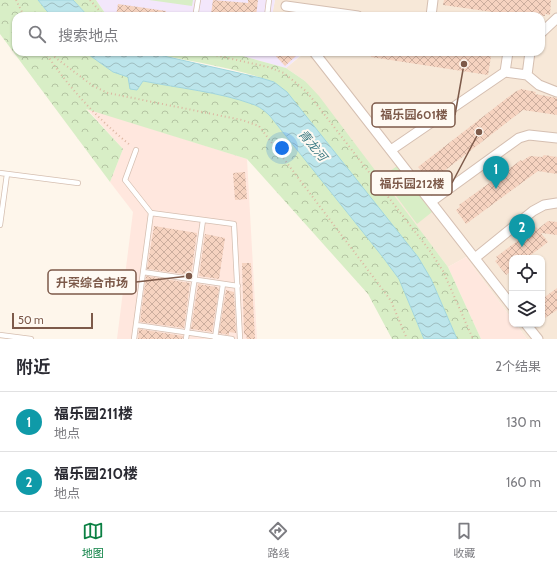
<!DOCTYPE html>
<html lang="zh">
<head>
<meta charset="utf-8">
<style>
	body { margin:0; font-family:Cabin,"Noto Sans SC",sans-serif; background:#f7f7f7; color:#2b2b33 }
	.controls { position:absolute; right:12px; bottom:12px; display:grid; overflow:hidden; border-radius:8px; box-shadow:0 1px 3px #0004 }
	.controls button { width:36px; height:36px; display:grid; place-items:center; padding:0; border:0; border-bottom:1px solid #e1e1e2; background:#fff; color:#2b2b33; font:20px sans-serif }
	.scale { position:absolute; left:12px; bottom:10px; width:81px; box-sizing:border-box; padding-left:4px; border:2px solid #7d5a4a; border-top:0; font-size:11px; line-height:14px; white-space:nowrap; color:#7d5a4a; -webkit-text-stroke:3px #fffaf3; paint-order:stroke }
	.you { position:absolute; left:282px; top:148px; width:14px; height:14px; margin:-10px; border:3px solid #fff; border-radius:50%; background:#1a73e8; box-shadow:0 0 0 6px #1a73e833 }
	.badge { display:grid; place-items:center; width:26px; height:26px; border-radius:50%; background:#0b8043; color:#fff; font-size:13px; font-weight:700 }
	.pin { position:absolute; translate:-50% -33px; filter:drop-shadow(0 1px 2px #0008) }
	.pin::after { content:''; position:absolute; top:21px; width:14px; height:12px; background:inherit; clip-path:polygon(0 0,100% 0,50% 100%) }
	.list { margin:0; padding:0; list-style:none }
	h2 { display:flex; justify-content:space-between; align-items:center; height:52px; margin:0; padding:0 16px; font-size:17px }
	h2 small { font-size:13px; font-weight:400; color:#7c7c81 }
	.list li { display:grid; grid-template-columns:26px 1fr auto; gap:12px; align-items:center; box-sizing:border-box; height:60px; padding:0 16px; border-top:1px solid #e1e1e2 }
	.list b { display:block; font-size:15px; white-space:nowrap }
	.list p { margin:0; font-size:13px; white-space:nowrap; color:#7c7c81 }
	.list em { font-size:13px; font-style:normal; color:#7c7c81 }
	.icon { flex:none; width:22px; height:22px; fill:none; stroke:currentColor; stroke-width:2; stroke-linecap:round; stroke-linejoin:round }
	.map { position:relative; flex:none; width:557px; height:339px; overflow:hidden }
	.search { position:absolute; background:#fff; box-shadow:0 1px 3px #0004; left:12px; right:12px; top:12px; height:44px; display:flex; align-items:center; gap:10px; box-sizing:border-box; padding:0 14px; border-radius:12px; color:#7c7c81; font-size:15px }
	.sheet { height:172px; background:#fff }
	nav { display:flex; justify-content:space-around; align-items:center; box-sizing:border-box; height:56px; border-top:1px solid #e1e1e2; background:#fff; font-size:11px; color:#7c7c81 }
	nav a { display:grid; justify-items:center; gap:2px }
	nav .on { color:#0b8043 }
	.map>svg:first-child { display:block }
</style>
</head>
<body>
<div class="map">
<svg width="557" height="339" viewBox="0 0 557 339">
	<defs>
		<pattern id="park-crowns" width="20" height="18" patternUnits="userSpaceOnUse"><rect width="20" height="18" fill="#d8eec6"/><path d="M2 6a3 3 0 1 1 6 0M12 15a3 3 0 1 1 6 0" fill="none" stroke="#b4c4a3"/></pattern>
		<pattern id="water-waves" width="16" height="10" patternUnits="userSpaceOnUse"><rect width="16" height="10" fill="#bce5eb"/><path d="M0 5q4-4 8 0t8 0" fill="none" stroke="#9ebdc0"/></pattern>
		<pattern id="building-cross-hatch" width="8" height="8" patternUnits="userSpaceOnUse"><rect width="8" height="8" fill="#f6d3c0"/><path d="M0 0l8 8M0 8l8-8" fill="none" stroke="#ccae9e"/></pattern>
	</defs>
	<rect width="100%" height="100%" fill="#fef6eb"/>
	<!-- residential -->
	<path fill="#f7e8d8" d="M275,0H557V339H527L516,324H542V258H512V319L466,257L448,267L305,81L286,68L302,55L300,52H541V16H272Z"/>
	<!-- commercial -->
	<path fill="#ffe7de" d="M86,108L247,159L257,339H117L133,212L110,182L123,149Z
		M466,257L512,319V324H516L527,339H481L448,267Z"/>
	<!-- education -->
	<path fill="#f3e7fb" d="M96,0H275L272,16H107Z
		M228,52H300L302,54L286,68Z"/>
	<!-- park -->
	<path fill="url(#park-crowns)" d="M0,0H38L51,16H16V52H85L113,72L129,77L137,90L143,81C177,88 219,92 252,104C259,106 265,111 270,116L382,256L399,279L424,339H392L368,294L247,159L86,109L123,149L110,182L0,34Z
		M73,0H96L107,16H88Z
		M146,52H228L286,68L305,81L319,96L448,267L481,339H457L431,279L274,82C233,67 188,61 146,52Z"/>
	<!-- pitch -->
	<path fill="#d8eec6" d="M149,0H193L192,6Z
		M397,166L432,212L417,224L382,177Z"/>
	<!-- water -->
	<path fill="url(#water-waves)" stroke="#a1d6dd" d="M38,0H73L88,16H51Z
		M85,52H146L261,78L274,82L287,92L418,257L431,279L457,339H424L399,279L382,256L270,116C265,111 259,106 252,104C219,92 178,88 143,81L137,90L130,89L128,77L113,72Z"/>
	<!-- building -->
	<path fill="url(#building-cross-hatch)" d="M213,0L248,3V0H258L256,16H227L211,14Z
		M444,0H551L550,15L545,14V16L523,14L521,16L443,5Z
		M118,4L166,11V16H116Z
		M272,52H300L285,66Z
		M371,52H489L488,56H491L488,75L371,57Z
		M521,89L536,92L535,94L557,98V115L523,110L430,182L418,167L515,92Z
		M544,155L557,157V174L538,171L466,224L456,210L460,207L459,205L521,160L522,161L530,156L542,157Z
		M245,172L247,199L235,200L233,173Z
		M548,221L557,222V235L541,233L548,242L527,258H512V270L506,275L495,261L498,259L496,257L536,227L538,229Z
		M154,226L197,233L191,275L147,269Z
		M205,234L225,238L219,279L199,276Z
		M242,263H251L255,339H247L246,335L244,334Z
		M146,276L190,283L184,328L140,322Z
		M198,284L217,287L219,289L212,332L191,329Z
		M557,288V310L542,320V299Z
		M226,290L234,292L236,333L229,332V335L219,333Z
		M139,329L183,336L182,339H138Z"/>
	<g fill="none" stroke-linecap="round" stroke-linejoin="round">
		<defs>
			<path id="service" d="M196,12L198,0
				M267,16L269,0
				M136,150L125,180L151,213L234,224L240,339
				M0,173L78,183
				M0,225L7,174
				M143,272L238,286
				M136,325L232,339
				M0,335L31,339
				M215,338L223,284
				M134,339L151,213
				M186,339L203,220"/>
			<path id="minor" d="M286,6L358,16
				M431,16L433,0
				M541,33L557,18
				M314,52L512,306
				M530,52L527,75L539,85L557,92
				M505,72L508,52
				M391,150L505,72L527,75
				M432,201L519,138L529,135L557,138
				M475,258L533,211L544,205L557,203
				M526,324L538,339"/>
		</defs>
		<!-- service casing -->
		<use href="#service" stroke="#d5bfb1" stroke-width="6"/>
		<!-- minor casing -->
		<use href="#minor" stroke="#d5bfb1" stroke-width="11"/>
		<!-- path -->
		<path stroke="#dcb6a1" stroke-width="2" stroke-dasharray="1 3" stroke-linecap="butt" d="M16,0L24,16
			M90,0L104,16
			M45,52C69,88 97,118 130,145
			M48,52L93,86L108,93L242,120L259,126L383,290L391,301L407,339
			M201,52L268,67L284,73L307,92L430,251L443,271L473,339"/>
		<!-- service -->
		<use href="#service" stroke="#fff" stroke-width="4.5"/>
		<!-- minor -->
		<use href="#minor" stroke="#fff" stroke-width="9"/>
	</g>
	<g text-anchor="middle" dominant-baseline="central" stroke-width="4" stroke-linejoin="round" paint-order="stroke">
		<!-- water labels -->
		<g font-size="12" font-style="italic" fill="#3b7982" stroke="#fffaf3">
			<text transform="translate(313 145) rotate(50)">青龙河</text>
		</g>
	</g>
	<!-- callouts -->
	<path fill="none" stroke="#7d5a4a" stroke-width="1.5" d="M464 64L455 115M479 132L452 183M189 276L136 282"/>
	<g fill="#7d5a4a" stroke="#fffaf3" stroke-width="1.5">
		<circle cx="464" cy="64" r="4"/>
		<circle cx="479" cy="132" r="4"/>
		<circle cx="189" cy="276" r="4"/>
	</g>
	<g fill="#fffaf3" stroke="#7d5a4a" stroke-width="1.5">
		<rect x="372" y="103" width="83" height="24" rx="4"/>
		<rect x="371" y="171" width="81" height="24" rx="4"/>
		<rect x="48" y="270" width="88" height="24" rx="4"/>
	</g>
	<g font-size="12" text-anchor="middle" font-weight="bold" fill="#7d5a4a">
		<text x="414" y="119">福乐园601楼</text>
		<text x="412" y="188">福乐园212楼</text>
		<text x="92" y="287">升荣综合市场</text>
	</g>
</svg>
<div class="controls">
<button><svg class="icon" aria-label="locate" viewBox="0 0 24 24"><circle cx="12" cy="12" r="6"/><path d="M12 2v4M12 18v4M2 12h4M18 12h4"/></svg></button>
<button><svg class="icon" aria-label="layers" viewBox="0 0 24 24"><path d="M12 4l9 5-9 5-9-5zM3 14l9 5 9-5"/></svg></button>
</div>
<div class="scale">50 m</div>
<div class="you"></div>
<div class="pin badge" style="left:496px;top:189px;background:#0f9aa8">1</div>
<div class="pin badge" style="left:522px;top:247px;background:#0f9aa8">2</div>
<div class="search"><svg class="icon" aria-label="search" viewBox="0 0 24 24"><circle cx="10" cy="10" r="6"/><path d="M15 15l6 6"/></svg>搜索地点</div>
</div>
<section class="sheet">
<h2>附近<small>2个结果</small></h2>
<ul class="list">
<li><span class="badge" style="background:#0f9aa8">1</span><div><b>福乐园211楼</b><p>地点</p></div><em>130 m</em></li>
<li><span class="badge" style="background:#0f9aa8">2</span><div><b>福乐园210楼</b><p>地点</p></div><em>160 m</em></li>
</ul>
</section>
<nav>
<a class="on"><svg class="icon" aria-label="map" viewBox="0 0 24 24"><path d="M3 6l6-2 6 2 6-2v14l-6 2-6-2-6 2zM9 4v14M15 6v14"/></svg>地图</a>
<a><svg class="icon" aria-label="directions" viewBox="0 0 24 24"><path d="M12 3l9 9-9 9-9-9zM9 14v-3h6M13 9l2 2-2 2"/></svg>路线</a>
<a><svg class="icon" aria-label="saved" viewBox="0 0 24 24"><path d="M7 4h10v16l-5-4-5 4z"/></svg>收藏</a>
</nav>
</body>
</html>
